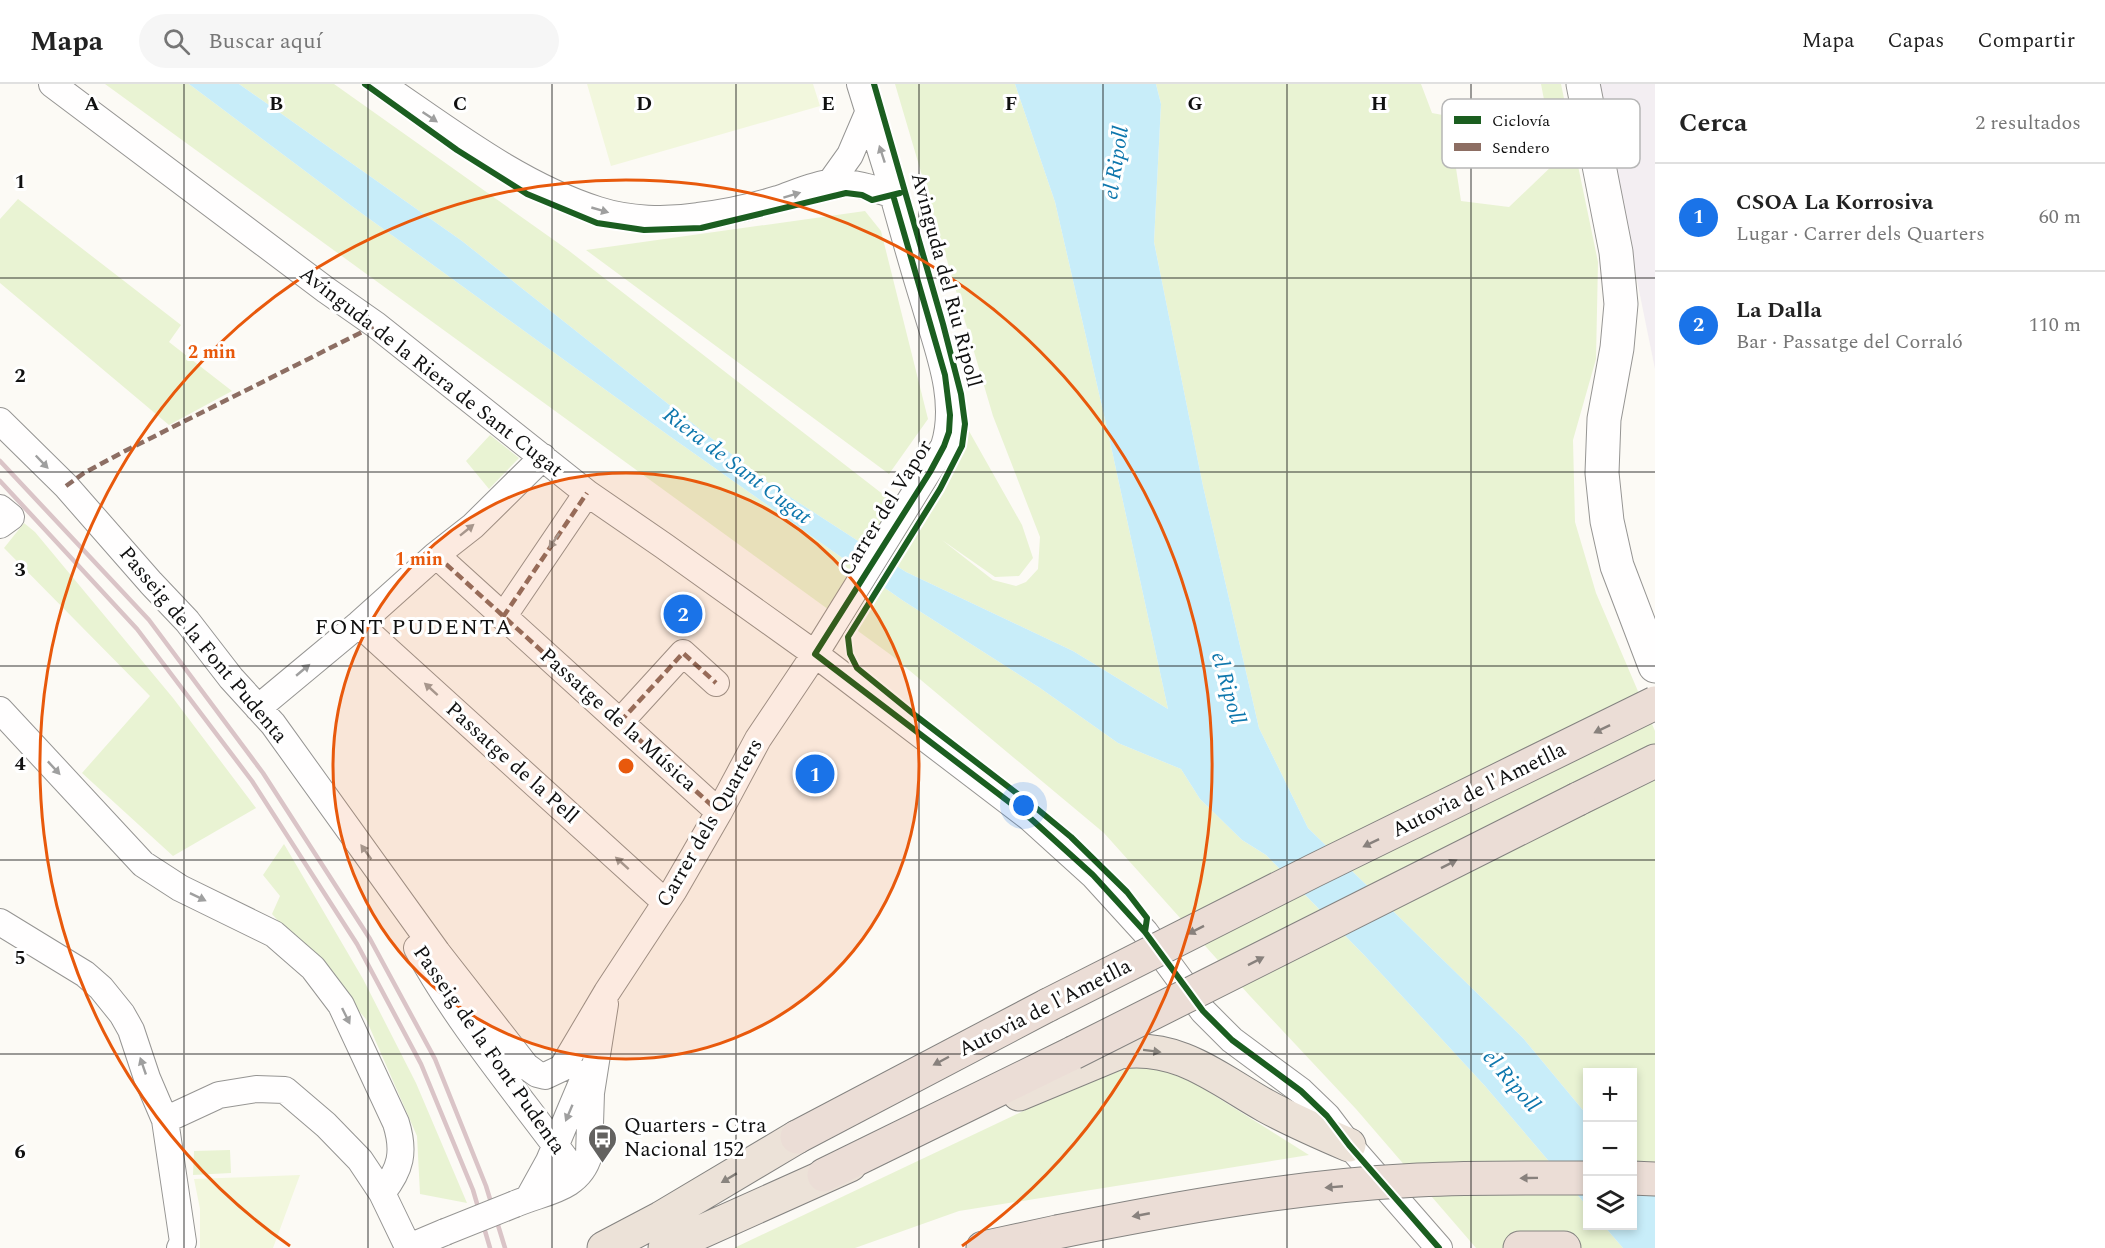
<!DOCTYPE html>
<html lang="es">
<head>
<meta charset="utf-8">
<style>
	body { margin:0; font-family:Spectral,serif; background:#f6f6f6; color:#222 }
	.controls { position:absolute; right:18px; bottom:18px; display:grid; overflow:hidden; border-radius:0px; box-shadow:0 3px 9px #0003 }
	.controls button { width:54px; height:54px; display:grid; place-items:center; padding:0; border:0; border-bottom:2px solid #e0e0e0; background:#fff; color:#222; font:30px sans-serif }
	.you { position:absolute; left:1024px; top:722px; width:21px; height:21px; margin:-15px; border:4px solid #fff; border-radius:50%; background:#1a73e8; box-shadow:0 0 0 9px #1a73e833 }
	.badge { display:grid; place-items:center; width:39px; height:39px; border-radius:50%; background:#1a73e8; color:#fff; font-size:20px; font-weight:700 }
	.pin { position:absolute; translate:-50% -50%; border:3px solid #fff; box-shadow:0 2px 6px #0006 }
	.list { margin:0; padding:0; list-style:none }
	h2 { display:flex; justify-content:space-between; align-items:center; height:78px; margin:0; padding:0 24px; font-size:26px }
	h2 small { font-size:20px; font-weight:400; color:#767676 }
	.list li { display:grid; grid-template-columns:39px 1fr auto; gap:18px; align-items:center; box-sizing:border-box; height:108px; padding:0 24px; border-top:2px solid #e0e0e0 }
	.list b { display:block; font-size:22px; white-space:nowrap }
	.list p { margin:0; font-size:20px; white-space:nowrap; color:#767676 }
	.list em { font-size:20px; font-style:normal; color:#767676 }
	.icon { flex:none; width:33px; height:33px; fill:none; stroke:currentColor; stroke-width:2; stroke-linecap:round; stroke-linejoin:round }
	.map { position:relative; flex:none; width:1655px; height:1164px; overflow:hidden }
	header { display:flex; align-items:center; gap:36px; box-sizing:border-box; height:84px; padding:0 30px; background:#fff; border-bottom:2px solid #e0e0e0 }
	header strong { font-size:28px }
	nav { display:flex; gap:33px; margin-inline-start:auto; font-size:21px }
	.search { width:420px; height:54px; background:#f6f6f6; display:flex; align-items:center; gap:15px; box-sizing:border-box; padding:0 21px; border-radius:33px; color:#767676; font-size:22px }
	main { display:flex }
	aside { flex:1; background:#fff }
	.map>svg:first-child { display:block }
</style>
</head>
<body>
<header>
<strong>Mapa</strong>
<div class="search"><svg class="icon" aria-label="search" viewBox="0 0 24 24"><circle cx="10" cy="10" r="6"/><path d="M15 15l6 6"/></svg>Buscar aquí</div>
<nav><a>Mapa</a><a>Capas</a><a>Compartir</a></nav>
</header>
<main>
<div class="map">
<svg width="1655" height="1164" viewBox="0 0 1655 1164">
	<rect width="100%" height="100%" fill="#fcfaf5"/>
	<!-- industrial -->
	<path fill="#f3eef2" d="M1597,0H1655V285Z"/>
	<!-- green -->
	<path fill="#e9f3d3" d="M105,0H189L353,123L668,351L902,516L1040,604L1118,659L1181,685L1200,715L1242,756L1266,771L1365,872L1485,1002L1587,1122L1588,1142H1604L1623,1164H1476L1356,1025L1250,912L1104,749L891,571Z
		M239,0H334L568,166L920,439L965,340L1022,441L1033,474L1019,492L995,493L942,456L993,496L1016,502L1026,498L1038,485L1040,453L993,332L895,0H1015L1055,118L1109,353L1168,625L1073,567L906,488L767,398L462,157Z
		M1156,0H1421L1432,29L1448,32L1461,117L1509,123L1556,78L1541,0H1561L1598,178L1596,275L1573,356L1575,438L1596,509L1655,647V1111L1633,1085L1632,988H1588L1587,1031L1523,954L1308,744L1259,644L1203,402L1154,158L1161,20Z
		M18,115L181,241L169,258L232,307L169,341L0,199V135Z
		M865,127L881,147L928,335L889,390L586,166Z
		M490,351L519,374L489,405L466,377Z
		M24,439L35,448L173,614L256,724L173,772L82,689L150,612L4,464Z
		M284,760L363,895L416,999L467,1119L420,1110L417,1052L366,935L272,830L280,812L263,791Z
		M1135,974L1196,1000L1309,1071L959,1127L855,1164H734Z
		M230,1066L231,1089L193,1091L194,1067Z"/>
	<!-- pitch -->
	<path fill="#f2f7dd" d="M587,0H813L820,22L611,82Z
		M300,1091L273,1164H200V1125L194,1095Z"/>
	<!-- water -->
	<path fill="#c8edf9" d="M189,0H239L462,157L767,398L906,488L1073,567L1168,625L1109,353L1055,118L1015,0H1156L1161,20L1154,158L1203,402L1259,644L1308,744L1523,954L1587,1031V1122L1485,1002L1365,872L1266,771L1242,756L1200,715L1181,685L1118,659L1040,604L902,516L668,351L353,123Z
		M1633,1085L1655,1111V1164H1623L1604,1142H1632Z"/>
	<!-- pier -->
	<path fill="#fcfaf5" d="M865,458L899,480L883,506L850,483Z"/>
	<g fill="none" stroke-linecap="round" stroke-linejoin="round">
		<defs>
			<path id="minor" d="M52,0L326,206L376,241L587,409L664,462L815,570L1030,734L1093,791L1145,848L1203,927L1232,956L1301,1007L1327,1032L1349,1061L1439,1164
				M381,0C449,46 519,101 598,126C629,136 666,137 698,132C725,129 752,123 778,115C793,110 815,100 830,99C851,97 874,104 893,111
				M830,99L850,71L868,29
				M0,337L66,402L151,499L187,537L231,594L273,640L437,868L526,982L537,990L545,992L562,984L607,908L674,806L719,728L758,655L815,570L944,362C959,315 937,264 924,218C913,183 903,147 893,111L888,90L860,0
				M0,424L11,433L0,441
				M436,471L719,728
				M503,533L587,409
				M359,540L665,818
				M258,624L359,540L436,471L473,442L543,373
				M0,626L143,780L180,804L274,850L313,884L341,921L396,1039C405,1068 401,1085 382,1109
				M620,638L683,569L716,599
				M0,838L85,890L101,904L122,930L131,946L147,994L165,1036L183,1158L180,1164
				M417,864C457,938 517,1009 567,1077L569,1093L566,1100
				M165,1036L219,1011L256,1005L285,1006L326,1041L360,1076L382,1109L408,1163
				M528,1115L549,1077L586,989
				M515,1120C545,1107 579,1106 589,1071L591,1009L605,920
				M407,1164L445,1148"/>
			<path id="tertiary" d="M1583,0L1616,168L1621,220L1617,264L1604,335L1602,389L1607,437L1617,482L1655,582"/>
			<path id="trunk" d="M1019,1010L1120,968C1179,960 1218,995 1266,1022C1293,1037 1321,1049 1349,1061
				M604,1164L661,1134L797,1053
				M665,1164L850,1081"/>
			<path id="motorway" d="M1578,715L1655,677
				M797,1053L1048,921
				M824,1091L1073,969
				M1632,1094L1655,1095
				M983,1164L1057,1148
				M1520,1164H1564"/>
		</defs>
		<!-- minor casing -->
		<use href="#minor" stroke="#969593" stroke-width="28"/>
		<!-- tertiary casing -->
		<use href="#tertiary" stroke="#969593" stroke-width="35"/>
		<!-- trunk casing -->
		<use href="#trunk" stroke="#848380" stroke-width="35"/>
		<!-- motorway casing -->
		<use href="#motorway" stroke="#848380" stroke-width="35"/>
		<!-- minor -->
		<use href="#minor" stroke="#fffefe" stroke-width="26"/>
		<!-- tertiary -->
		<use href="#tertiary" stroke="#fffefe" stroke-width="33"/>
		<!-- trunk -->
		<use href="#trunk" stroke="#ece2d8" stroke-width="33"/>
		<!-- motorway -->
		<use href="#motorway" stroke="#ebddd6" stroke-width="33"/>
		<!-- rail -->
		<path stroke="#dac4c7" stroke-width="4.5" d="M0,377L149,536L263,689L370,855L435,975L486,1102L505,1164
			M0,397L137,545L252,697L357,860L421,980L473,1106L490,1164"/>
		<defs>
			<path id="minor-bridge" d="M445,1148L515,1120"/>
			<path id="motorway-bridge" d="M1048,921L1313,787L1655,619
				M1073,969L1578,715
				M1057,1148C1176,1124 1297,1102 1418,1096C1475,1093 1531,1094 1588,1094"/>
		</defs>
		<!-- minor-bridge casing -->
		<use href="#minor-bridge" stroke="#969593" stroke-width="28" stroke-linecap="butt"/>
		<!-- motorway-bridge casing -->
		<use href="#motorway-bridge" stroke="#848380" stroke-width="35" stroke-linecap="butt"/>
		<!-- minor-bridge -->
		<use href="#minor-bridge" stroke="#fffefe" stroke-width="26"/>
		<!-- motorway-bridge -->
		<use href="#motorway-bridge" stroke="#ebddd6" stroke-width="33"/>
		<!-- quiet -->
		<path stroke="#8d6e63" stroke-width="4.5" stroke-dasharray="9 4.5" stroke-linecap="butt" d="M66,402L84,389L123,368L376,241
			M436,471L719,728
			M503,533L587,409
			M620,638L683,569L716,599"/>
		<defs>
			<path id="cycleway" d="M365,0L457,66L527,110L597,139L644,146L701,144L846,109L862,111L872,116L900,109
				M874,0L943,240L961,310L965,340L962,362L940,405L848,553L850,570L857,584L916,632L1036,724L1071,753L1127,808L1147,834L1145,848
				M893,111L945,291L950,331L949,348L944,362L930,388L815,570L1030,734L1093,791L1145,848L1203,927L1232,956L1301,1007L1327,1032L1349,1061L1439,1164"/>
		</defs>
		<!-- cycleway casing -->
		<use href="#cycleway" stroke="#fff" stroke-width="10"/>
		<!-- cycleway -->
		<use href="#cycleway" stroke="#1b5e20" stroke-width="6"/>
	</g>
	<!-- one-way arrows -->
	<defs><path id="oneway-solid" d="M-6-.8H1V-3.2L6.5 0L1 3.2V.8H-6Z" transform="scale(1.5)"/></defs>
	<g fill="#9f9f9f">
		<use href="#oneway-solid" transform="translate(430 33) rotate(34)"/>
		<use href="#oneway-solid" transform="translate(882 70) rotate(-108)"/>
		<use href="#oneway-solid" transform="translate(792 111) rotate(-17)"/>
		<use href="#oneway-solid" transform="translate(600 126) rotate(16)"/>
		<use href="#oneway-solid" transform="translate(42 378) rotate(46)"/>
		<use href="#oneway-solid" transform="translate(467 446) rotate(-39)"/>
		<use href="#oneway-solid" transform="translate(554 457) rotate(124)"/>
		<use href="#oneway-solid" transform="translate(303 586) rotate(-40)"/>
		<use href="#oneway-solid" transform="translate(431 605) rotate(-138)"/>
		<use href="#oneway-solid" transform="translate(54 684) rotate(47)"/>
		<use href="#oneway-solid" transform="translate(366 768) rotate(-126)"/>
		<use href="#oneway-solid" transform="translate(622 779) rotate(-138)"/>
		<use href="#oneway-solid" transform="translate(198 813) rotate(26)"/>
		<use href="#oneway-solid" transform="translate(346 932) rotate(64)"/>
		<use href="#oneway-solid" transform="translate(143 982) rotate(-109)"/>
		<use href="#oneway-solid" transform="translate(569 1029) rotate(113)"/>
	</g>
	<g fill="#88817d">
		<use href="#oneway-solid" transform="translate(1602 645) rotate(154)"/>
		<use href="#oneway-solid" transform="translate(1371 759) rotate(154)"/>
		<use href="#oneway-solid" transform="translate(1449 780) rotate(-27)"/>
		<use href="#oneway-solid" transform="translate(1196 846) rotate(153)"/>
		<use href="#oneway-solid" transform="translate(1256 877) rotate(-27)"/>
		<use href="#oneway-solid" transform="translate(941 977) rotate(152)"/>
		<use href="#oneway-solid" transform="translate(1529 1094) rotate(179)"/>
		<use href="#oneway-solid" transform="translate(1334 1103) rotate(175)"/>
		<use href="#oneway-solid" transform="translate(1141 1131) rotate(169)"/>
	</g>
	<g fill="#89847e">
		<use href="#oneway-solid" transform="translate(1152 967) rotate(7)"/>
		<use href="#oneway-solid" transform="translate(729 1094) rotate(149)"/>
	</g>
	<!-- grid -->
	<path fill="none" stroke="#101010" stroke-width="1.5" stroke-opacity="0.55" d="M184,0V1164M368,0V1164M552,0V1164M736,0V1164M919,0V1164M1103,0V1164M1287,0V1164M1471,0V1164M0,194H1655M0,388H1655M0,582H1655M0,776H1655M0,970H1655"/>
	<!-- distance rings -->
	<circle cx="626" cy="682" r="293" fill="#e8590c" fill-opacity=".12"/>
	<g fill="none" stroke="#e8590c" stroke-width="3">
		<circle cx="626" cy="682" r="293"/>
		<path d="M290 1162A586 586 0 1 1 962 1162"/>
	</g>
	<!-- icons -->
	<defs>
		<symbol id="bus-pin" viewBox="-11 -11 22 30"><path d="M0 17L-7.5 6A9.5 9.5 0 1 1 7.5 6Z" fill="#636260" stroke="#fff"/><path d="M-5-6H5V4H4V6H2V4H-2V6H-4V4H-5ZM-3.5-4V0h7V-4ZM-3.5 1.2v1.5H-2V1.2ZM2 1.2v1.5H3.5V1.2Z" fill="#fff"/></symbol>
	</defs>
	<g fill-rule="evenodd">
		<use href="#bus-pin" x="586" y="1038" width="33" height="45"/>
	</g>
	<g text-anchor="middle" dominant-baseline="central" stroke-width="6" stroke-linejoin="round" paint-order="stroke">
		<!-- street labels -->
		<g font-size="21" fill="#101010" stroke="#fff">
			<text transform="translate(946 196) rotate(75)">Avinguda del Riu Ripoll</text>
			<text transform="translate(431 288) rotate(38)">Avinguda de la Riera de Sant Cugat</text>
			<text transform="translate(886 424) rotate(-58)">Carrer del Vapor</text>
			<text transform="translate(203 561) rotate(50)">Passeig de la Font Pudenta</text>
			<text transform="translate(618 636) rotate(42)">Passatge de la Música</text>
			<text transform="translate(512 679) rotate(42)">Passatge de la Pell</text>
			<text transform="translate(1479 706) rotate(-26)">Autovia de l'Ametlla</text>
			<text transform="translate(710 739) rotate(-60)">Carrer dels Quarters</text>
			<text transform="translate(1045 924) rotate(-27)">Autovia de l'Ametlla</text>
			<text transform="translate(489 966) rotate(55)">Passeig de la Font Pudenta</text>
		</g>
		<!-- poi labels -->
		<g font-size="21" fill="#101010" stroke="#fff" text-anchor="start">
			<text x="624" y="1042">Quarters - Ctra<tspan x="624" dy="24">Nacional 152</tspan></text>
		</g>
		<!-- water labels -->
		<g font-size="22" font-style="italic" fill="#0e77ad" stroke="#fff">
			<text transform="translate(1116 79) rotate(-81)">el Ripoll</text>
			<text transform="translate(737 382) rotate(37)">Riera de Sant Cugat</text>
			<text transform="translate(1228 604) rotate(74)">el Ripoll</text>
			<text transform="translate(1511 997) rotate(49)">el Ripoll</text>
		</g>
		<!-- neighbourhood labels -->
		<g font-size="22" letter-spacing="1.5" fill="#101010" stroke="#fff">
			<text x="414" y="543">FONT PUDENTA</text>
		</g>
	</g>
	<!-- legend -->
	<rect x="1442" y="15" width="198" height="69" rx="9" fill="#fff" stroke="#b7b7b7" stroke-width="1.5"/>
	<rect x="1454" y="32" width="27" height="8" fill="#1b5e20"/>
	<rect x="1454" y="59" width="27" height="8" fill="#8d6e63"/>
	<g font-size="16" fill="#101010">
		<text x="1492" y="42">Ciclovía</text>
		<text x="1492" y="69">Sendero</text>
	</g>
	<g font-size="20" text-anchor="middle" font-weight="bold" fill="#101010" stroke="#fff" stroke-width="6" stroke-linejoin="round" paint-order="stroke">
		<text x="92" y="26">A</text>
		<text x="276" y="26">B</text>
		<text x="460" y="26">C</text>
		<text x="644" y="26">D</text>
		<text x="828" y="26">E</text>
		<text x="1011" y="26">F</text>
		<text x="1195" y="26">G</text>
		<text x="1379" y="26">H</text>
		<text x="20" y="104">1</text>
		<text x="20" y="298">2</text>
		<text x="20" y="492">3</text>
		<text x="20" y="686">4</text>
		<text x="20" y="880">5</text>
		<text x="20" y="1074">6</text>
	</g>
	<circle cx="626" cy="682" r="9" fill="#e8590c" stroke="#fff" stroke-width="3"/>
	<g font-size="18" text-anchor="middle" font-weight="bold" fill="#e8590c" stroke="#fff" stroke-width="6" stroke-linejoin="round" paint-order="stroke">
		<text x="212" y="274">2 min</text>
		<text x="419" y="481">1 min</text>
	</g>
</svg>
<div class="controls">
<button>+</button>
<button>−</button>
<button><svg class="icon" aria-label="layers" viewBox="0 0 24 24"><path d="M12 4l9 5-9 5-9-5zM3 14l9 5 9-5"/></svg></button>
</div>
<div class="you"></div>
<div class="pin badge" style="left:815px;top:690px">1</div>
<div class="pin badge" style="left:683px;top:530px">2</div>
</div>
<aside>
<h2>Cerca<small>2 resultados</small></h2>
<ul class="list">
<li><span class="badge">1</span><div><b>CSOA La Korrosiva</b><p>Lugar · Carrer dels Quarters</p></div><em>60 m</em></li>
<li><span class="badge">2</span><div><b>La Dalla</b><p>Bar · Passatge del Corraló</p></div><em>110 m</em></li>
</ul>
</aside>
</main>
</body>
</html>
